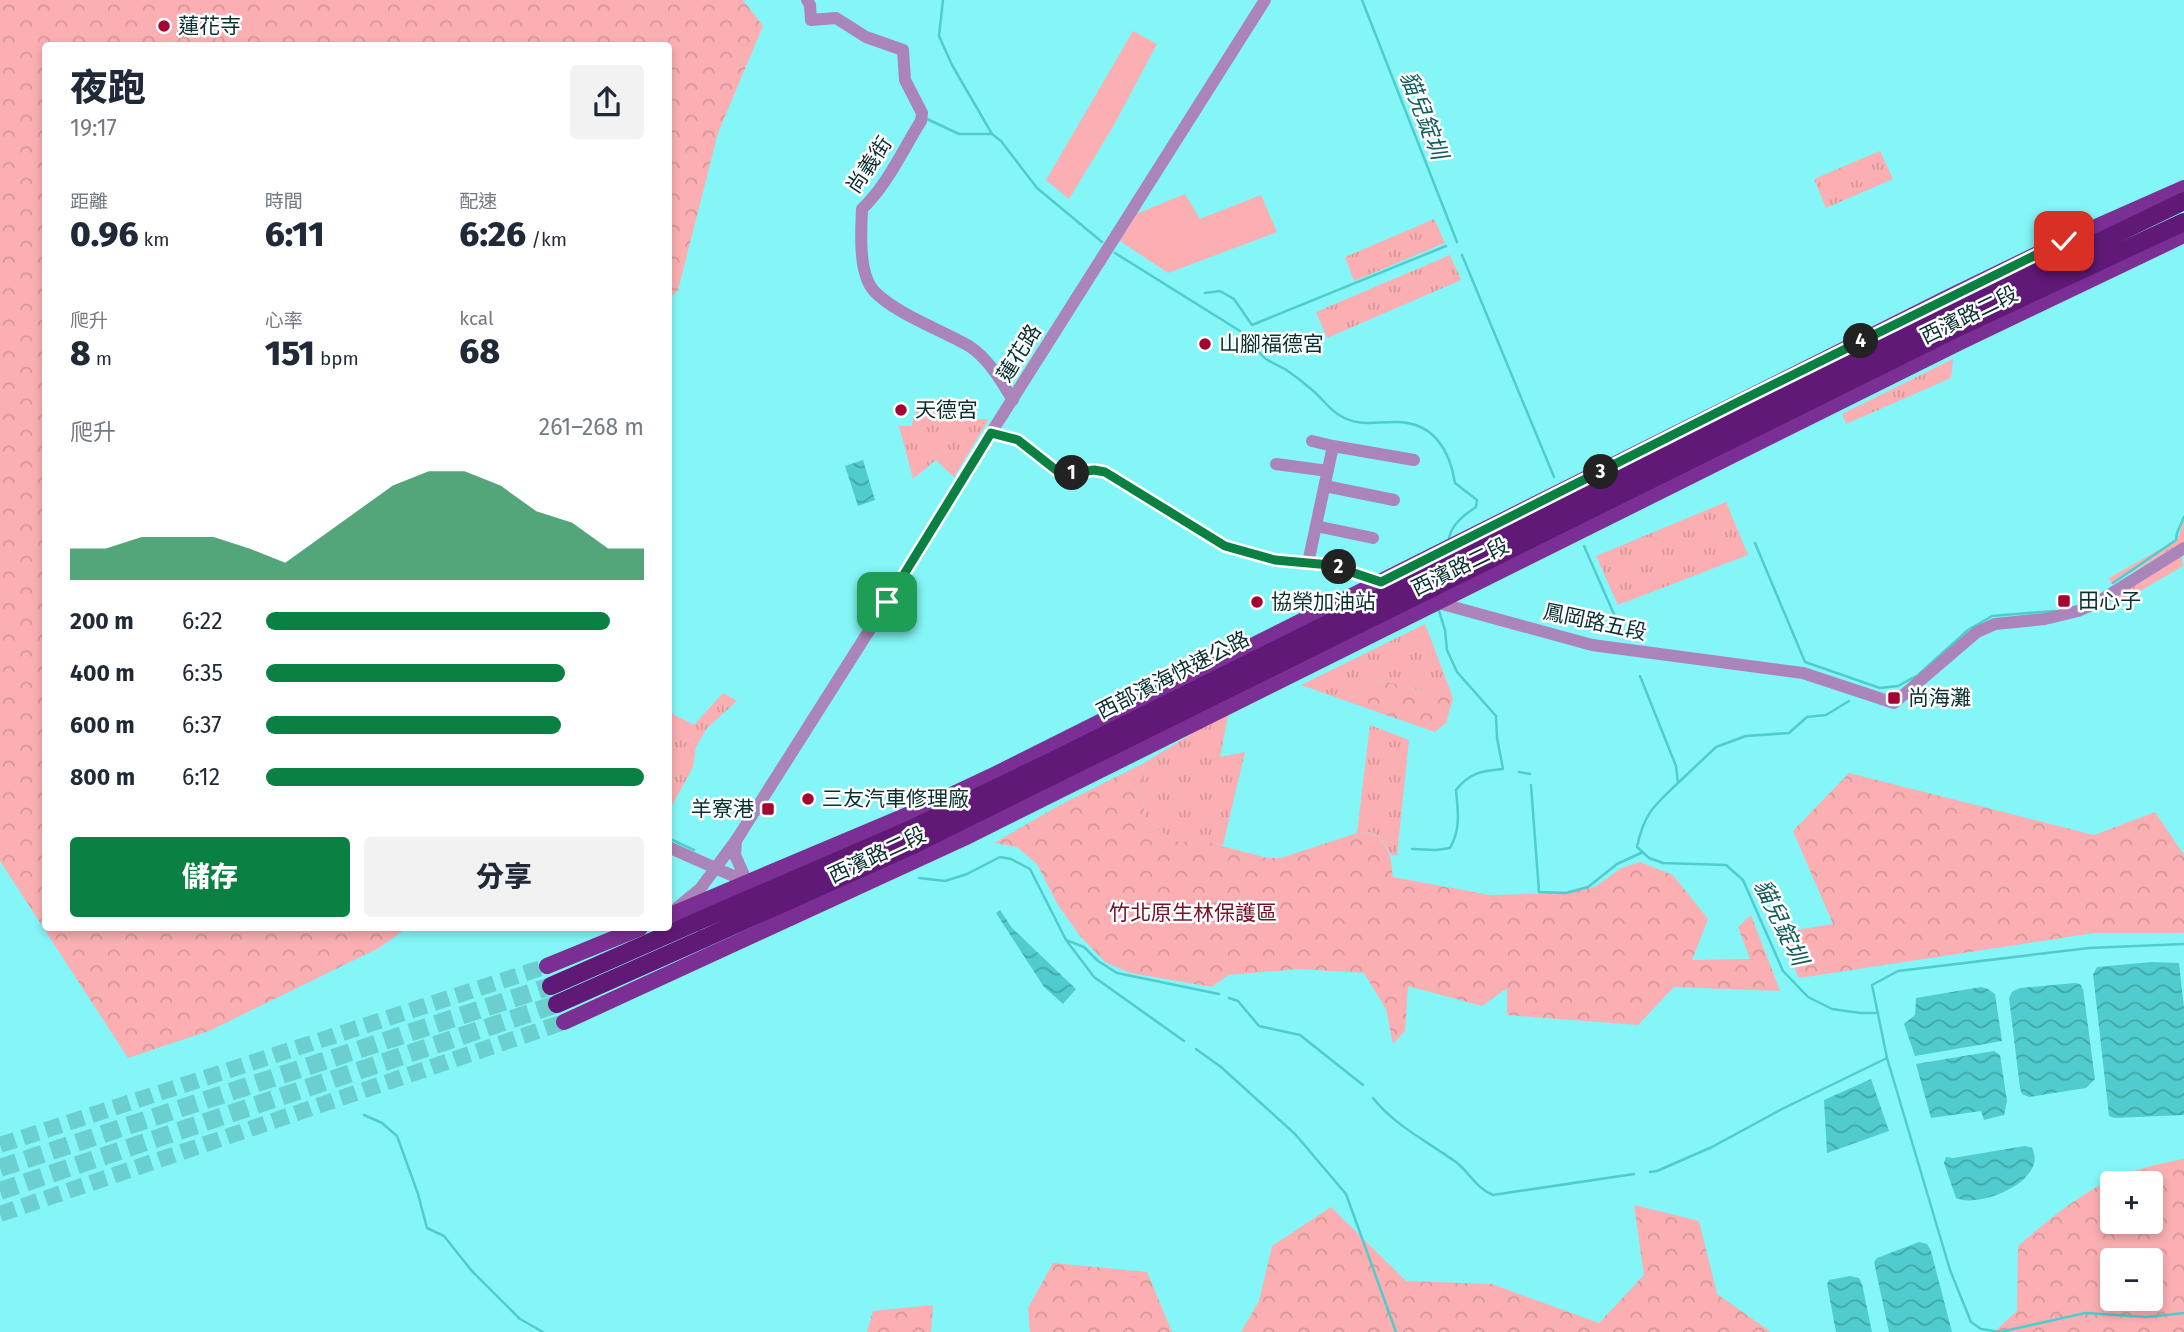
<!DOCTYPE html>
<html lang="zh-TW">
<meta charset="utf-8">
<style>
:root{--surface:#fff;--page:#f2f2f3;--text:#1f2937;--muted:#747a83;--accent:#0b8043}
body{margin:0;font-family:"Fira Sans","Noto Sans TC",sans-serif;background:var(--page);color:var(--text);height:100vh;display:flex;flex-direction:column;font-size:26px;white-space:nowrap}
*{box-sizing:border-box;margin:0}
p{font-size:23px;color:var(--muted)}
.icon{flex:none;width:38px;height:38px;fill:none;stroke:currentColor;stroke-width:2;stroke-linecap:round;stroke-linejoin:round}
.map{position:relative;flex:1;overflow:hidden}
.sheet{position:absolute;left:42px;top:42px;width:630px;height:889px;display:flex;flex-direction:column;background:var(--surface);border-radius:7px;box-shadow:0 4px 10px #0003}
.sheet>*{flex:none}
.buttons{position:absolute;left:2100px;top:1171px;display:grid;gap:14px}
.buttons a{display:grid;place-items:center;width:63px;height:63px;border-radius:7px;background:var(--surface);box-shadow:0 4px 10px #0003;font-size:35px}
.pin{position:absolute;display:grid;place-items:center;width:60px;height:60px;color:#fff;margin:-30px;border-radius:14px;box-shadow:0 4px 10px #0006}
.km{position:absolute;width:35px;height:35px;margin:-18px;border-radius:50%;background:#222;color:#fff;font-size:19px;line-height:35px;text-align:center}
.round{display:grid;place-items:center;flex:none;width:74px;height:74px;border-radius:7px;background:var(--page)}
.overview{display:flex;align-items:center;justify-content:space-between;height:119px;padding:0 28px}
h1{font-size:38px;font-weight:800;line-height:52px}
.stats{display:grid;grid-template-columns:repeat(3,1fr);gap:10px;height:119px;padding:7px 28px}
.stats div{display:grid;align-content:center}
.stats b{font-size:35px;font-weight:800}
.stats small{font-size:19px;font-weight:400}
.stats p{font-size:19px}
.chart{height:196px;padding:14px 28px}
.chart p{display:flex;justify-content:space-between}
.chart svg{width:100%;height:126px;margin-top:7px;fill:var(--accent);opacity:.7}
.action{display:flex;gap:14px;margin-top:auto;padding:14px 28px}
.action a{flex:1;height:80px;border-radius:7px;background:var(--accent);color:#fff;font-size:28px;font-weight:800;line-height:80px;text-align:center}
.action a+a{background:var(--page);color:var(--text)}
ul{padding:0 28px;list-style:none;font-size:23px}
li{display:grid;grid-template-columns:112px 84px 1fr;align-items:center;height:52px}
li i{height:18px;border-radius:9px;background:var(--accent)}
.map>svg:first-child{display:block}
</style>
<div class="map">
<svg width="2184" height="1332" viewBox="0 0 2184 1332">
<defs>
<pattern id="grass-tufts" width="24" height="20" patternUnits="userSpaceOnUse" patternTransform="scale(1.75)"><rect width="24" height="20" fill="#fbafb2"/><path d="M3 7l-1-3M5 7V3M7 7l1-3M15 17l-1-3M17 17v-4M19 17l1-3" fill="none" stroke="#d69799"/></pattern>
<pattern id="forest-crowns" width="20" height="18" patternUnits="userSpaceOnUse" patternTransform="scale(1.75)"><rect width="20" height="18" fill="#fbafb2"/><path d="M2 6a3 3 0 1 1 6 0M12 15a3 3 0 1 1 6 0" fill="none" stroke="#d69799"/></pattern>
<pattern id="water-waves" width="16" height="10" patternUnits="userSpaceOnUse" patternTransform="scale(1.75)"><rect width="16" height="10" fill="#50ccce"/><path d="M0 5q4-4 8 0t8 0" fill="none" stroke="#41a6a8"/></pattern>
</defs>
<rect width="100%" height="100%" fill="#84f6f7"/>
<path fill="url(#grass-tufts)" d="M1880,151L1893,179L1826,208L1814,179Z
M1434,219L1445,243L1354,281L1345,257Z
M1450,255L1461,280L1327,338L1316,312Z
M1953,359L1951,378L1846,424L1842,414Z
M947,397L964,419H989L954,477L936,460L913,479L899,426H912L913,417H916L918,399L929,403Z
M1726,502L1748,555L1618,605L1596,556Z
M2184,519V542L2111,584L2109,578L2178,539Z
M2181,554L2183,566L2118,604L2115,595Z
M1425,624L1453,698L1379,680L1346,701L1301,685Z
M723,693L737,701L707,728L696,747L693,767L669,811V712L694,725Z
M1229,711L1220,757L1245,752L1223,845L1172,841L1146,817L1141,795L1144,763Z
M1370,725L1409,740L1397,855H1391L1385,844L1373,832L1357,833Z"/>
<path fill="url(#forest-crowns)" fill-rule="evenodd" d="M0,0H743L763,26L718,133L678,290L669,299L668,46H46V928H407L379,948L209,1031L128,1058L0,861Z
M1379,680L1453,698L1446,723L1435,732L1346,701Z
M1144,763L1141,795L1146,817L1172,841L1211,843L1267,858H1281L1357,833L1372,832C1391,848 1390,854 1393,877L1490,895L1562,893L1595,887L1621,868L1640,862L1673,875L1708,919L1692,960L1750,959L1738,927L1751,915L1780,991L1674,987L1638,1025L1507,1015V988L1482,1006L1408,986L1405,1031L1393,1044L1386,1009L1364,973L1299,969L1228,975L1212,987L1130,973L1105,962L1080,936L1058,905L1037,864L1017,847L994,843L1060,805Z
M1849,773L2094,835L2155,812L2184,855V933H2094L1799,978L1778,933L1833,924L1793,831Z
M2184,1159V1332H1994L2017,1311L2018,1246C2045,1223 2074,1198 2106,1182C2130,1170 2157,1164 2184,1159ZM2112,1183H2151V1222H2112ZM2112,1260H2151V1298H2112Z
M1634,1205L1699,1221L1717,1294L1771,1332H1241L1259,1301L1272,1246L1331,1207L1406,1281L1492,1284L1599,1323L1644,1275Z
M1053,1263L1147,1272L1172,1332H1030L1028,1308Z
M933,1305L931,1332H867L873,1311Z"/>
<path fill="#fbafb2" d="M1133,31L1157,44L1114,125L1069,199L1046,180Z
M1185,194L1200,219L1261,195L1277,232L1168,273L1120,241L1136,214Z"/>
<path fill="url(#water-waves)" d="M863,460L875,500L858,506L845,466Z
M1000,910L1012,928L1076,989L1063,1004L1044,987L996,913Z
M2152,962L2179,963L2184,1008V1115L2115,1118L2109,1116L2093,974L2097,967Z
M2075,983L2080,984L2083,989L2095,1079L2086,1088L2029,1097L2022,1094L2020,1088L2009,998L2012,992L2020,988Z
M1981,987L1988,989L1995,994L2002,1041L1915,1056L1904,1024L1915,1015L1916,998Z
M1994,1051L2000,1055L2007,1101L2004,1115L1984,1120L1981,1111L1931,1118L1916,1064Z
M1871,1079L1889,1131L1827,1153L1824,1100Z
M2025,1146L2032,1148C2049,1180 1981,1209 1956,1198L1944,1163L1946,1157L1953,1158Z
M1919,1242L1927,1244L1931,1251L1952,1332H1889L1874,1262L1877,1258Z
M1850,1276L1859,1278L1862,1284L1872,1332H1836L1827,1284L1829,1280Z"/>
<g fill="none" stroke-linecap="round" stroke-linejoin="round">
<path stroke="#50ccce" stroke-width="2.5" d="M943,0L939,36L952,65L992,134
M1362,0L1457,242
M927,119L959,134H992L1001,141L1037,188L1102,242
M1115,253L1240,331
M1462,255L1554,477
M1205,293L1220,291L1234,299L1252,325L1446,246
M1251,343C1256,348 1261,355 1266,359C1272,363 1279,366 1285,369C1294,375 1303,382 1311,389C1321,397 1329,409 1339,415C1360,428 1377,421 1398,422C1434,423 1450,451 1455,483L1477,500L1476,507C1464,515 1452,524 1449,538
M1755,543L1805,662L1880,688L1898,686L1918,675L1968,630L1992,616L2054,611
M1584,546L1624,637
M2113,583L2176,540L2177,533L2184,517
M1640,676L1676,766L1678,783C1654,806 1644,813 1637,847L1649,858L1663,863L1726,865L1743,880L1783,971L1808,997L1832,1009L1860,1013H1878
M1519,772L1530,774
M1678,783L1716,747L1746,736L1789,733L1807,717L1826,715L1849,701
M1531,785L1539,892L1566,893L1588,887L1617,864L1641,853
M668,838L694,850
M1412,849L1436,850L1450,848C1461,829 1458,811 1456,790C1470,772 1482,771 1503,769L1497,738L1496,716L1457,672L1447,650L1445,630L1439,611
M919,878L945,881L967,874L1000,857L1011,859L1030,869L1066,940L1094,977L1184,1041
M1066,940L1084,947L1098,961L1117,973L1219,994
M2184,944L2089,948L1898,971L1872,985L1887,1058L1950,1270L1971,1322L1981,1329L2000,1332L2085,1313L2147,1317L2184,1313
M1229,998L1238,1001L1259,1026L1300,1035L1363,1085
M1196,1049L1221,1067L1295,1134L1346,1194L1396,1332
M1373,1098C1394,1125 1428,1142 1456,1162C1469,1172 1477,1189 1493,1195L1634,1174
M364,1115L382,1123L397,1136L418,1194L427,1228L444,1236L471,1270L520,1319L543,1332
M1650,1172L1657,1171L1712,1147L1782,1109L1887,1058"/>
<path stroke="#6bcecf" stroke-width="16" stroke-dasharray="16 8" stroke-linecap="butt" d="M0,1145L547,966
M0,1214L564,1022"/>
<path stroke="#6bcecf" stroke-width="18" stroke-dasharray="18 9" stroke-linecap="butt" d="M0,1168L551,986
M0,1191L557,1004"/>
<path stroke="#ab84b9" stroke-width="12" d="M807,0L810,5L811,20L836,18L866,37L903,50L905,80L922,113L921,121C902,151 888,184 862,209C861,232 858,275 875,292C895,313 943,331 969,346C988,358 1001,381 1013,400
M991,433L1018,440L1056,470L1066,474L1094,470L1105,472L1225,546L1274,560L1330,565L1385,583
M1333,446L1414,460
M1276,464L1328,471
M1325,486L1394,500
M1316,526L1373,538
M1308,563L1333,446L1312,441
M1435,602L1592,645L1803,673L1894,703L1977,632L1995,624L2045,619L2078,611L2096,603L2184,548
M736,840L735,855L747,882
M668,847L747,882L749,887
M677,908L700,889L737,839L917,555L991,433L1265,0"/>
<path stroke="#7b2f94" stroke-width="16" d="M668,916L926,807L996,774L1949,297L2064,241L2184,188
M547,966L640,928
M564,1022L964,838L1960,342L2184,235"/>
<path stroke="#611978" stroke-width="18" d="M909,830L1054,760L1956,311L2184,201
M915,844L1961,326L2184,222
M551,986L696,922
M557,1004L703,939"/>
<path stroke="#611978" stroke-width="18" d="M696,922L909,830
M703,939L915,844"/>
</g>
<g fill="none" stroke-linecap="round" stroke-linejoin="round">
<defs>
<path id="route" d="M887,602L991,433L1018,440L1056,470L1066,474L1094,470L1105,472L1225,546L1275,560L1330,565L1381,582L1742,400L2064,241"/>
</defs>
<use href="#route" stroke="#fff" stroke-width="14"/>
<use href="#route" stroke="#0b8043" stroke-width="9"/>
</g>
<g fill="#a30431" stroke="#fff" stroke-width="2.5">
<circle cx="164" cy="26" r="7"/>
<circle cx="1205" cy="344" r="7"/>
<circle cx="901" cy="410" r="7"/>
<rect x="2057" y="594" width="14" height="14" rx="3.5"/>
<circle cx="1257" cy="602" r="7"/>
<rect x="1887" y="691" width="14" height="14" rx="3.5"/>
<circle cx="808" cy="799" r="7"/>
<rect x="761" y="802" width="14" height="14" rx="3.5"/>
</g>
<g text-anchor="middle" stroke-width="5" stroke-linejoin="round" paint-order="stroke">
<g font-size="21" fill="#092f30" stroke="#fff" text-anchor="start">
<text x="178" y="33">蓮花寺</text>
<text x="1219" y="351">山腳福德宮</text>
<text x="915" y="417">天德宮</text>
<text x="2078" y="608">田心子</text>
<text x="1271" y="609">協榮加油站</text>
<text x="1908" y="705">尚海灘</text>
<text x="822" y="806">三友汽車修理廠</text>
<text x="754" y="816" text-anchor="end">羊寮港</text>
</g>
<g font-size="21" fill="#092f30" stroke="#fff">
<text transform="translate(869 165) rotate(-56)" y="7">尚義街</text>
<text transform="translate(1969 315) rotate(-26)" y="7">西濱路二段</text>
<text transform="translate(1019 353) rotate(-58)" y="7">蓮花路</text>
<text transform="translate(1460 567) rotate(-26)" y="7">西濱路二段</text>
<text transform="translate(1595 622) rotate(12)" y="7">鳳岡路五段</text>
<text transform="translate(1173 675) rotate(-27)" y="7">西部濱海快速公路</text>
<text transform="translate(877 855) rotate(-25)" y="7">西濱路二段</text>
</g>
<g font-size="21" fill="#751125" stroke="#fff">
<text x="1193" y="920">竹北原生林保護區</text>
</g>
<g font-size="23" font-style="italic" fill="#135b5c" stroke="#fff">
<text transform="translate(1424 115) rotate(69)" y="8">貓兒錠圳</text>
<text transform="translate(1781 922) rotate(64)" y="8">貓兒錠圳</text>
</g>
</g>
</svg>
<div class="buttons">
<a>+</a>
<a>−</a>
</div>
<div class="pin" style="left:887px;top:602px;background:#1e9e55"><svg class="icon" aria-label="arrive" viewBox="0 0 24 24"><path d="M6 21V4h12l-3 4 3 4H6"/></svg></div>
<div class="pin" style="left:2064px;top:241px;background:#d93025"><svg class="icon" aria-label="check" viewBox="0 0 24 24"><path d="M5 12l5 5 9-10"/></svg></div>
<b class="km" style="left:1072px;top:473px">1</b>
<b class="km" style="left:1339px;top:567px">2</b>
<b class="km" style="left:1601px;top:472px">3</b>
<b class="km" style="left:1861px;top:341px">4</b>
<section class="sheet">
<div class="overview"><div><h1>夜跑</h1><p>19:17</p></div><a class="round"><svg class="icon" aria-label="share" viewBox="0 0 24 24"><path d="M12 15V3M7 8l5-5 5 5M5 13v7h14v-7"/></svg></a></div>
<div class="stats">
<div><p>距離</p><b>0.96<small> km</small></b></div>
<div><p>時間</p><b>6:11</b></div>
<div><p>配速</p><b>6:26<small> /km</small></b></div>
</div>
<div class="stats">
<div><p>爬升</p><b>8<small> m</small></b></div>
<div><p>心率</p><b>151<small> bpm</small></b></div>
<div><p>kcal</p><b>68</b></div>
</div>
<div class="chart"><p><span>爬升</span>261–268 m</p>
<svg viewBox="0 0 160 44" preserveAspectRatio="none"><path d="M0 44V33L10 33L20 29L30 29L40 29L50 33L60 38L70 29L80 20L90 11L100 6L110 6L120 11L130 20L140 24L150 33L160 33V44z"/></svg>
</div>
<ul>
<li><b>200 m</b>6:22<i style="width:91%"></i></li>
<li><b>400 m</b>6:35<i style="width:79%"></i></li>
<li><b>600 m</b>6:37<i style="width:78%"></i></li>
<li><b>800 m</b>6:12<i style="width:100%"></i></li>
</ul>
<div class="action"><a>儲存</a><a>分享</a></div>
</section>
</div>
